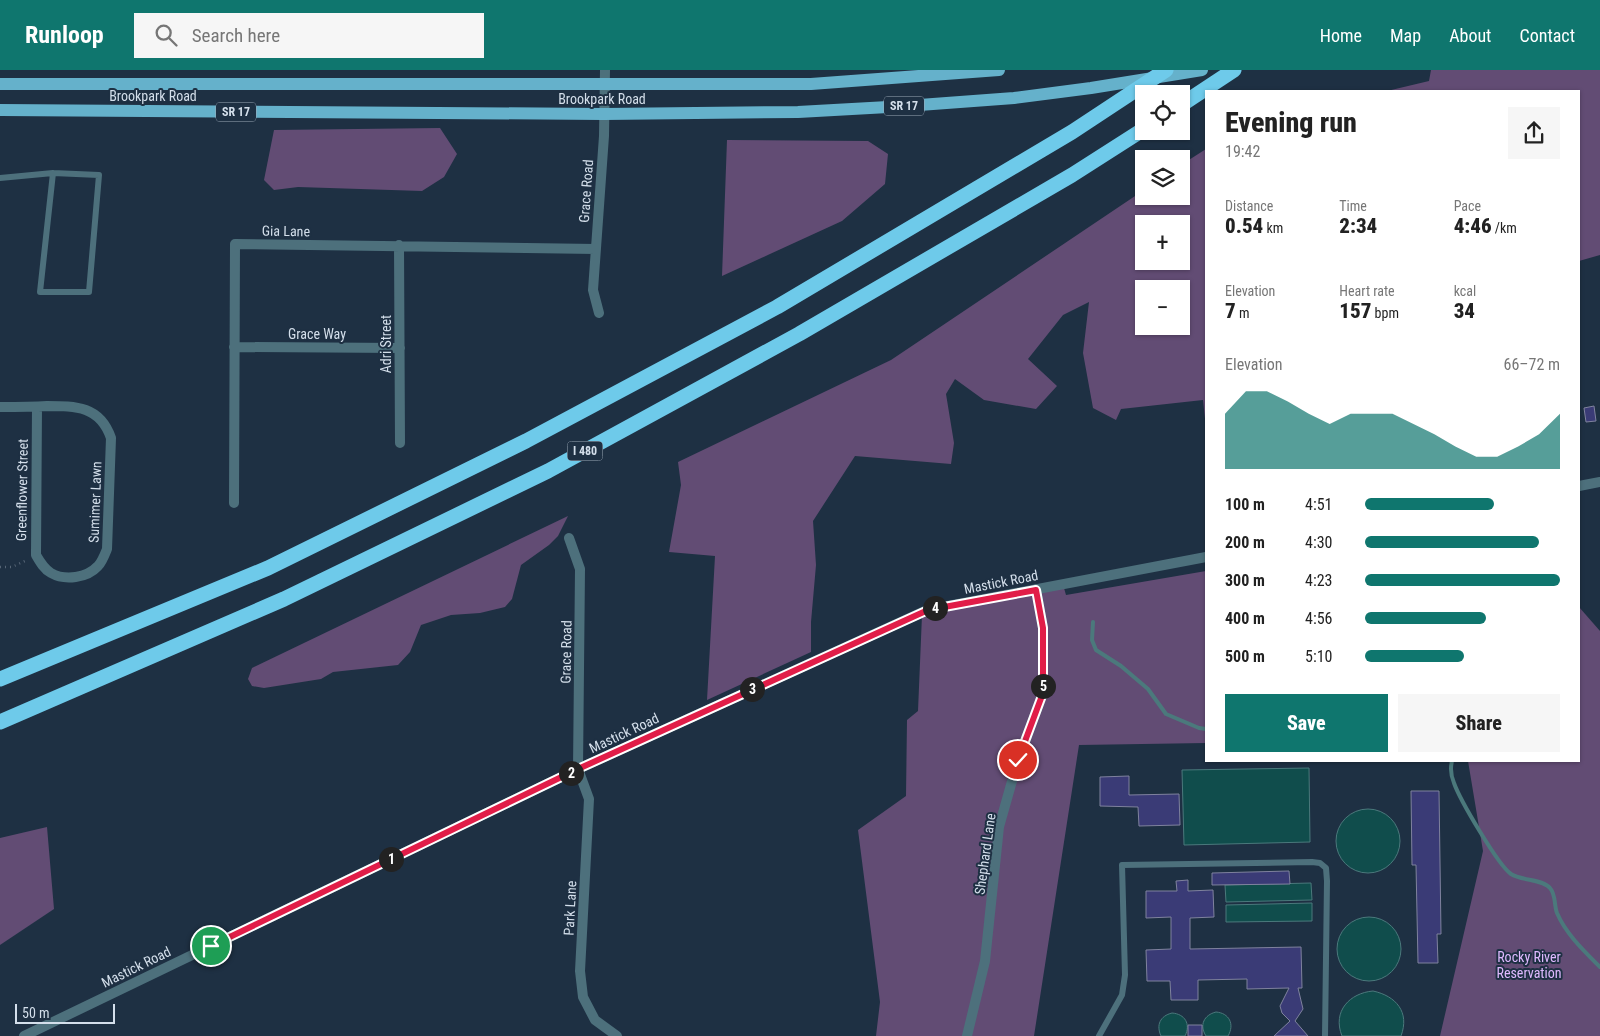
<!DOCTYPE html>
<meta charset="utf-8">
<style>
:root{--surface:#fff;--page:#f6f6f6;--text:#222;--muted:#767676;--accent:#0f766e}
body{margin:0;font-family:"Roboto Condensed",sans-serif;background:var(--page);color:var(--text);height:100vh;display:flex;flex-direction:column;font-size:19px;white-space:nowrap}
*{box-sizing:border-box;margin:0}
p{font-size:16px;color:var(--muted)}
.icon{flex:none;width:28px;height:28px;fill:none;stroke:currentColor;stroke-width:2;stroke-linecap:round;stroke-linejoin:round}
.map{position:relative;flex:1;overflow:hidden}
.panel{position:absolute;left:1205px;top:20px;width:375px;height:672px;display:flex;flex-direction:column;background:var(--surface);border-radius:0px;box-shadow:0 1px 4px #0004}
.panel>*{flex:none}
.tools{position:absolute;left:1135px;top:15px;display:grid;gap:10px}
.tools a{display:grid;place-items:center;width:55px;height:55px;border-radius:0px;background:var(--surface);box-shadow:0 1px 4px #0004;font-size:25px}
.scale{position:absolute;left:15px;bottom:12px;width:100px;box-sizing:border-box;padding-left:5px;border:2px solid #d4dfeb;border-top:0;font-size:14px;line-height:18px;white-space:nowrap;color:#d4dfeb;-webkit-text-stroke:4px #1e3043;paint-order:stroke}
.pin{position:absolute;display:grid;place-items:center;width:42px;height:42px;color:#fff;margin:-21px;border:2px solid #fff;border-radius:50%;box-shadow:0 1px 5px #0007}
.km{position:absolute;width:25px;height:25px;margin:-12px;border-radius:50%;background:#222;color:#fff;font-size:14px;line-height:25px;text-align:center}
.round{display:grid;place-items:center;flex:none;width:52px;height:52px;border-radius:0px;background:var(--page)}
.overview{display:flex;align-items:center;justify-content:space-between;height:85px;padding:0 20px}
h1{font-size:28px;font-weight:800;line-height:38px}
.metrics{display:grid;grid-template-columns:repeat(3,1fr);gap:8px;height:85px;padding:5px 20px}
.metrics div{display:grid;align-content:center}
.metrics b{font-size:21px;font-weight:800}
.metrics small{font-size:14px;font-weight:400}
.metrics p{font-size:14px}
.chart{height:140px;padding:10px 20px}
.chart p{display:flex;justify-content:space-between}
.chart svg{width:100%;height:90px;margin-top:5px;fill:var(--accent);opacity:.7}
.button{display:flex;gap:10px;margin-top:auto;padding:10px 20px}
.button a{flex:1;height:58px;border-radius:0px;background:var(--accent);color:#fff;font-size:20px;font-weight:800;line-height:58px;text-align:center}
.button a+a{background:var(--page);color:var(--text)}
ul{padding:0 20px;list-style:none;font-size:16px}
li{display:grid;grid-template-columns:80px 60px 1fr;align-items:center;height:38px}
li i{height:12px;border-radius:6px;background:var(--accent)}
header{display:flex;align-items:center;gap:30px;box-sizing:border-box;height:70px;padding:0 25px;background:var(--accent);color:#fff}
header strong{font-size:24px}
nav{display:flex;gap:28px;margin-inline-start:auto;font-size:18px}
.search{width:350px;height:45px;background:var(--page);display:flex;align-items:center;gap:12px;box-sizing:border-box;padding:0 18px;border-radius:0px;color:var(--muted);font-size:19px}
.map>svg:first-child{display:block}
</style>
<header>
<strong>Runloop</strong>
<div class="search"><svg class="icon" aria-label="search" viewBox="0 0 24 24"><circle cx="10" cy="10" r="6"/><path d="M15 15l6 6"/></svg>Search here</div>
<nav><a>Home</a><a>Map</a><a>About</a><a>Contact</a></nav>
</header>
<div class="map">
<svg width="1600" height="966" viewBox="0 0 1600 966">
<rect width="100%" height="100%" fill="#1e3043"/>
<path fill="#624c74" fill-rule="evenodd" d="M1431,0H1600V185L1579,191V21H1387L1429,11Z
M440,58L457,84L444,107L422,121L298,117L274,120L264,110L274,60Z
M727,70L868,71L888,84L885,114L842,151L722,206Z
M1206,79V358L1203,330L1121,339L1116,350L1093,338L1083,283L1089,232L1063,245L1028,289L1057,316L1036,339L984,330L955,309L946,324L954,373L951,394L855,386L813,451L816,495L811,552V582L707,630L715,486L669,482L681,415L678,392L891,290L1144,120V126H1181V95ZM1144,154H1181V191H1144ZM1144,219H1181V256H1144Z
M568,446L558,466L549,475L521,495L512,529L505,537L480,543L451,545L421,555L410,582L398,595L333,602L321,609L264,618L252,616L248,609L252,598Z
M1206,501V673L1079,675L1034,966H876L880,932L858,760L906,726L907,650L918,641L922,545L1064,518L1066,525Z
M1579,537L1600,561V966H1440L1483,781L1468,691H1579Z
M47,757L54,839L0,875V768Z"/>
<path fill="#104d4c" stroke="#4b797c" d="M1309,698L1310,772L1184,775L1182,700Z
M1336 771a32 32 0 1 1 64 0a32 32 0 1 1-64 0Z
M1311,813L1312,830L1226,832L1225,815Z
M1312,833V851L1226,852V835Z
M1337 879a32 32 0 1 1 64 0a32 32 0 1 1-64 0Z
M1373,921C1396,926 1410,942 1401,966H1342C1332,941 1350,923 1373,921Z
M1216,942C1229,943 1235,954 1228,966H1206C1199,955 1204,945 1216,942Z
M1172,943C1185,944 1191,954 1185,966H1161C1156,955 1160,946 1172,943Z"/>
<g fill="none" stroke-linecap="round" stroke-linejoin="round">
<path stroke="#4b797c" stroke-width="4" d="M1093,552L1092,570L1096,580L1121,596L1148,619L1166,644L1199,658L1206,659
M1452,691C1450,699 1451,706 1454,713C1460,730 1498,795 1511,804C1522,811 1543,809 1550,818C1556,825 1554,835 1557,843C1566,864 1584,881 1600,897"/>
</g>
<path fill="#3a3b76" stroke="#7f829e" d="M1594,336L1596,351L1586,352L1584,338Z
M1129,706V725L1179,724L1180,755L1139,756L1138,737L1100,736V707Z
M1411,721H1439L1441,864H1437L1438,893H1418L1416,795H1412Z
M1289,801L1290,814L1212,815V803Z
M1188,810V821L1213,820L1214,847L1190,848V879L1301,877L1302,918H1298L1303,939L1295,951L1308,966H1274L1290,951L1282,943L1280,936L1289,918L1247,919V909L1198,910V930H1171L1170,911H1147L1146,880L1171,879V847L1146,848V821H1177L1176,811Z
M1188,955H1202V966H1188Z"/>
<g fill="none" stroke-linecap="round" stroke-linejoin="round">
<path stroke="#566576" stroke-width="2.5" stroke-dasharray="1 4" stroke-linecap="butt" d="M0,497H12L27,490"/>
<path stroke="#4d707c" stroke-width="6" d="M0,108L53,103L99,105L89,222H40L53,103
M1099,966L1122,925L1125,905L1122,795L1312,792L1320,793L1326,798L1327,811L1325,966"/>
<path stroke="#4d707c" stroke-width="10" d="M399,175L400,373
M599,243L593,220L604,66L605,0
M234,277L400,278
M0,337C16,337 31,337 47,336C76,336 100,336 111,368L107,479C105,484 102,492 98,496C87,508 65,511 51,503C44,499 40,492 36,485L37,337
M234,433L235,174L596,179
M569,468L580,499L578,699L589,729L580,901L583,927L595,950L617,966"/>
<path stroke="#4d707c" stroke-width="10" d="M1579,416L1600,412
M24,966L578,699L927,540L1206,487
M967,966L985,891L999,757L1018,690L1043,623V558L1036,519"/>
<path stroke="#65b1cb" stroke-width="12" d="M0,14H811L999,0
M0,40L604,44L798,42L906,36L1014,28L1091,18L1202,0"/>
<path stroke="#6ecaea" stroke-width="15" d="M1181,35L1234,0
M0,609L268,498L526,371L777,237L1072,62L1166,0
M0,652L284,529L548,401L799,264L1072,105L1144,59"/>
</g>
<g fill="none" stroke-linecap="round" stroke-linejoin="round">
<defs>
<path id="route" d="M211,876L578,699L928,540L1036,520L1043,558V623L1018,690"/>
</defs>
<use href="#route" stroke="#fff" stroke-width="10"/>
<use href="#route" stroke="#e11d48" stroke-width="6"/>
</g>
<g text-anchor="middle" stroke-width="4" stroke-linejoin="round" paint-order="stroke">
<g fill="#1e3043" stroke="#9daab9" stroke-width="1">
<rect x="884" y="26.5" width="40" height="19" rx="4"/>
<rect x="216" y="32.5" width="40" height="19" rx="4"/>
<rect x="567.5" y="371.5" width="35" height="19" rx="4"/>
</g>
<g font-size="12" font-weight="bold" fill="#d4dfeb">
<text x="904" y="40">SR 17</text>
<text x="236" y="46">SR 17</text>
<text x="585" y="385">I 480</text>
</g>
<g font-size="14" fill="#d4dfeb" stroke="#1e3043">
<text x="153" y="31">Brookpark Road</text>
<text x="602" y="34">Brookpark Road</text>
<text transform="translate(586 121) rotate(-86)" y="5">Grace Road</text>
<text transform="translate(286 161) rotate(1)" y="5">Gia Lane</text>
<text x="317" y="269">Grace Way</text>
<text transform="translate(386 274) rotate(-90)" y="5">Adri Street</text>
<text transform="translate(22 420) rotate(-89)" y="5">Greenflower Street</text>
<text transform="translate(95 432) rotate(-88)" y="5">Sumimer Lawn</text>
<text transform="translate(1001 512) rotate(-11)" y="5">Mastick Road</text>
<text transform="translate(566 582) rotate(-89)" y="5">Grace Road</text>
<text transform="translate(624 663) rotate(-25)" y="5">Mastick Road</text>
<text transform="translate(985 784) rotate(-82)" y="5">Shephard Lane</text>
<text transform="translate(570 838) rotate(-87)" y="5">Park Lane</text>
<text transform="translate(136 897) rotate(-26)" y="5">Mastick Road</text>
</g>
<g font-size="14" fill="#dfb9ff" stroke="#1e3043">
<text x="1529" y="892">Rocky River<tspan x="1529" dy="16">Reservation</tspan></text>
</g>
</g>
</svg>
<div class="tools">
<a><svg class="icon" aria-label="locate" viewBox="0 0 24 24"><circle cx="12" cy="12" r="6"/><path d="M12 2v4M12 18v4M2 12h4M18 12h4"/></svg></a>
<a><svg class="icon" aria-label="layers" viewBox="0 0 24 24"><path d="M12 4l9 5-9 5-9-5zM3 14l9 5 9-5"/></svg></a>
<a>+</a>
<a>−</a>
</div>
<div class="scale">50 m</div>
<div class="pin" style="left:211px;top:876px;background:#1e9e55"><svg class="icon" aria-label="arrive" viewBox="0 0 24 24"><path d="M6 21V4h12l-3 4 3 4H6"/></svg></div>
<div class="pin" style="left:1018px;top:690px;background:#d93025"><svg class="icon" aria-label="check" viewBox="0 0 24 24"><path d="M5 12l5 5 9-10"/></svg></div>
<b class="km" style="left:391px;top:789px">1</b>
<b class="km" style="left:571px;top:703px">2</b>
<b class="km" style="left:752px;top:619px">3</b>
<b class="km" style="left:935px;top:538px">4</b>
<b class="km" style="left:1043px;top:616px">5</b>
<section class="panel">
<div class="overview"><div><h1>Evening run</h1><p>19:42</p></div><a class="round"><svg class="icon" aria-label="share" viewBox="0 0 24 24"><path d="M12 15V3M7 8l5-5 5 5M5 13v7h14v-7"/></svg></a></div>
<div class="metrics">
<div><p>Distance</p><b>0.54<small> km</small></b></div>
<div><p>Time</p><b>2:34</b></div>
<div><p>Pace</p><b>4:46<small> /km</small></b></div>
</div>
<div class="metrics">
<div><p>Elevation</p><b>7<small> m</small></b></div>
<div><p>Heart rate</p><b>157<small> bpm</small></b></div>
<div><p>kcal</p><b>34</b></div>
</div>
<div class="chart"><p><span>Elevation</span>66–72 m</p>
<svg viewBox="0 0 160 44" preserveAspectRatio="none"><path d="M0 44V17L10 6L20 6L30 11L40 17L50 22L60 17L70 17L80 17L90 22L100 27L110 33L120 38L130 38L140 33L150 27L160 17V44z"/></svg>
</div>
<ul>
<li><b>100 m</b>4:51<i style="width:66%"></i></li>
<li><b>200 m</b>4:30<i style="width:89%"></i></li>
<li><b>300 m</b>4:23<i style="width:100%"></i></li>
<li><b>400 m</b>4:56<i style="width:62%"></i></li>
<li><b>500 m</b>5:10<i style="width:51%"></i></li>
</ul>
<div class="button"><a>Save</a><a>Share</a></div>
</section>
</div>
